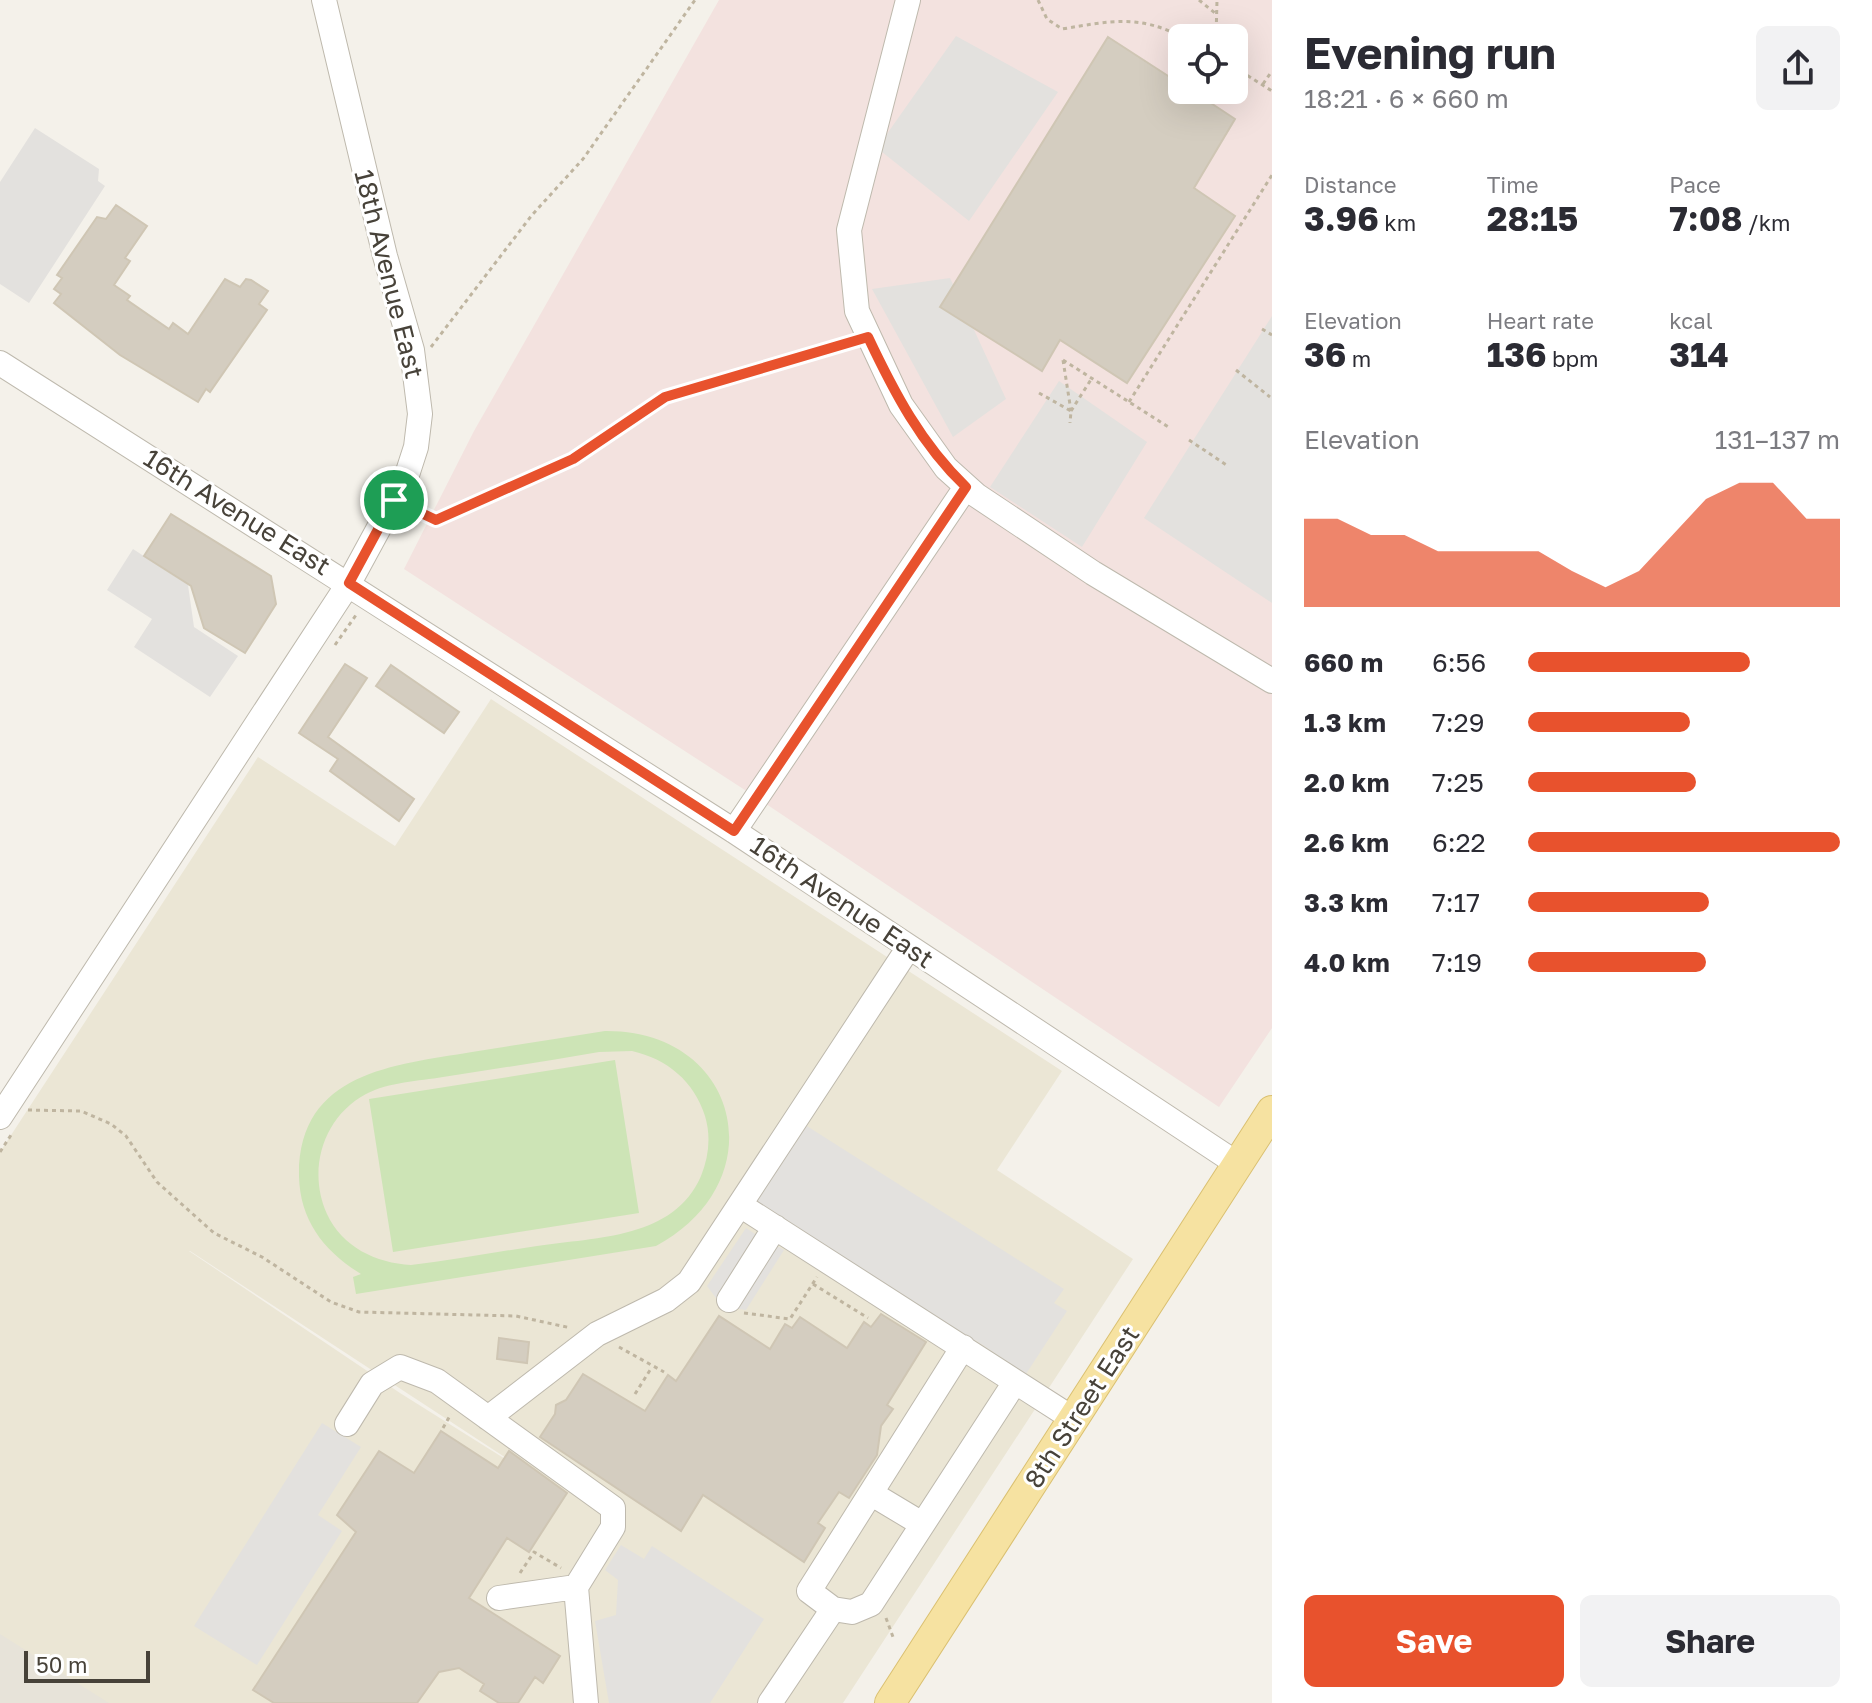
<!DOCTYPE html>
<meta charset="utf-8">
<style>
:root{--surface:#fff;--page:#f2f2f3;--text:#2b2b33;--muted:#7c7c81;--accent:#e8522d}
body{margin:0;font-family:"Golos Text",sans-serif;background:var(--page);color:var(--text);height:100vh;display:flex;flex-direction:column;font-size:30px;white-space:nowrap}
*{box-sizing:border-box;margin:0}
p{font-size:26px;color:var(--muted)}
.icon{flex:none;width:44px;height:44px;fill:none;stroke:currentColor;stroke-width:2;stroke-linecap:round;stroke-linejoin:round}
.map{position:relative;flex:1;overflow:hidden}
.sheet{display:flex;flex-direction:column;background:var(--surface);width:600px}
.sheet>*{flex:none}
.buttons{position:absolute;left:1168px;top:24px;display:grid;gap:16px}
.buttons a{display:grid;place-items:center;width:80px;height:80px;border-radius:12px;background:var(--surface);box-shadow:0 8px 32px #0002;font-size:40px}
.scale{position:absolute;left:24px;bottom:20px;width:126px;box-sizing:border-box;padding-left:8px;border:4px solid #474239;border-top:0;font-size:22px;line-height:28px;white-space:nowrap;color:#474239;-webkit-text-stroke:6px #fff;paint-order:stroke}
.pin{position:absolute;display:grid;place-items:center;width:68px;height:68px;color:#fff;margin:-34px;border:4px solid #fff;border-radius:50%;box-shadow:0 2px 8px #0007}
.round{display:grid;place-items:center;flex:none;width:84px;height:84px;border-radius:12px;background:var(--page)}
.headline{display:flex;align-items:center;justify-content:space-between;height:136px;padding:0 32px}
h1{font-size:44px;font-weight:700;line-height:60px}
.metrics{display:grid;grid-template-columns:repeat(3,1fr);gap:12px;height:136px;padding:8px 32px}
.metrics div{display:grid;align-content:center}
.metrics b{font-size:34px;font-weight:700}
.metrics small{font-size:22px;font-weight:400}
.metrics p{font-size:22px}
.chart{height:224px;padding:16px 32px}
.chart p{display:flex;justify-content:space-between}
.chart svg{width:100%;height:144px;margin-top:8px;fill:var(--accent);opacity:.7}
.button{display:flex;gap:16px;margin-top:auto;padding:16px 32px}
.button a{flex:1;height:92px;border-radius:12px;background:var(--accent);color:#fff;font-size:32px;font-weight:700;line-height:92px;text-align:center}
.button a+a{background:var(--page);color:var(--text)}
ul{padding:0 32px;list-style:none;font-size:26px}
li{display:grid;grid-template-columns:128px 96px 1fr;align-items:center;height:60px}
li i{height:20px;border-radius:10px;background:var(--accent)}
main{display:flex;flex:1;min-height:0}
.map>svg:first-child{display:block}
</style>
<main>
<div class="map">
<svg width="1272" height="1703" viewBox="0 0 1272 1703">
<rect width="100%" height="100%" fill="#f4f1ea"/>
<path fill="#e7e3d9" d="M0,1625L117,1703H0Z"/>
<path fill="#ebe6d5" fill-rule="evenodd" d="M491,699L1062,1071L997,1170L1133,1259L843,1703H109L0,1634V1152L258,757L395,846ZM189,1251H190L572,1501L400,1393Z"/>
<path fill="#f3e2df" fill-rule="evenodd" d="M719,0H1272V1028L1219,1107L748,792L404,569L474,431ZM1182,38H1234V90H1182Z"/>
<path fill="#cde4b6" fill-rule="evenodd" d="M605,1031C741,1030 776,1182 656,1246L356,1294L353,1277L361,1274C324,1251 300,1221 299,1176C298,1072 394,1065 472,1052C516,1045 560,1038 605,1031ZM632,1051C667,1059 694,1081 705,1116C711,1136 709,1156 701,1176C674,1239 596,1237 537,1246C495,1252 453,1260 411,1265C376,1263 342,1247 327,1214C307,1170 323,1117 366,1094C389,1082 419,1081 443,1077C495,1069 547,1061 599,1052Z
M615,1060L639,1213L393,1252L369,1099Z"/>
<path fill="#e3e1de" d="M956,36L1058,92L969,221L877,148Z
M35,128L99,169L98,181L105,186L29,303L0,284V182Z
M950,278L1006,399L953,437L872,289Z
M1272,316V603L1144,518Z
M1059,381L1147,442L1082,547L990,487Z
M133,549L188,585L194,627L238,656L210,697L134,647L152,619L107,590Z
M802,1123L1064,1289L1054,1303L1067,1311L1026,1374L975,1340L963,1360L776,1239L774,1244L784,1250L746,1310L731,1308L716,1298L707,1286L746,1228L755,1234L759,1232L740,1219Z
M322,1423L361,1447L318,1515L342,1531L257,1665L194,1626Z
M621,1545L644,1559L652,1546L764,1619L710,1703H609L595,1621L616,1615L618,1580L605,1570Z"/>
<path fill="#d4cdc0" stroke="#cfc6b4" stroke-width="2" d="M1108,37L1182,85V90H1191L1235,119L1194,188L1235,216L1127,383L1060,340L1042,371L940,307Z
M116,205L147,226L125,258L130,261L114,285L130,296L127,300L169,329L173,323L188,334L225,279L240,287L246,279L251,280L268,291L259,304L267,310L210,392L206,389L198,402L120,355L54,303L61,294L54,289L62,278L57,275L97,217L106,219Z
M171,514L271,576L276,604L245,653L204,628L191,586L144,556Z
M345,664L367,678L328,737L414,799L399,821L330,771L338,759L299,733Z
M391,665L459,712L444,733L376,686Z
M881,1314L926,1342L887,1405L893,1409L881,1426L877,1455L849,1498L839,1492L818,1523L825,1528L804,1562L703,1495L681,1531L540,1437L555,1414L556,1405L566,1400L583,1374L645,1411L668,1375L676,1381L719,1316L770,1349L785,1324L792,1328L800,1317L847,1348L864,1322L871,1327Z
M499,1338L529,1342L527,1363L497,1359Z
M441,1431L498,1468L509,1451L567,1493L529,1552L507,1538L469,1598L560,1656L543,1683L535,1677L518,1703H499L480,1691L484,1684L459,1668L439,1672L417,1703H274L253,1690L356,1532L337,1515L379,1451L414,1473Z"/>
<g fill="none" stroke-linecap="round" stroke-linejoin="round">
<defs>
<path id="minor" d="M908,0L849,230L857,311L901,405L946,468L976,495L1093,573L1272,681
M0,363L734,831L1236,1163
M734,831L966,487
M0,1117L349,583L406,478L416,447L420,414L412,350L385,256L324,0
M740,1205L1075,1420
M729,1300L775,1227
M488,1418L597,1334L666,1300L689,1282L909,947
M347,1424L372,1384L400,1367L437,1381L613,1508V1527L576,1587L586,1703
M872,1494L922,1524
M499,1598L576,1587
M833,1609L852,1612L871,1604L1015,1382
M770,1703L833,1609L809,1591L963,1347"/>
<path id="major" d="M890,1703L1272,1111"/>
</defs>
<use href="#minor" stroke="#beb9ad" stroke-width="26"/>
<use href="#major" stroke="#dac071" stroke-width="32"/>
<path stroke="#bfb5a0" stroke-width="3" stroke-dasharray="4 4" stroke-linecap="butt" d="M1038,0L1047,19L1062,29C1111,21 1139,14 1184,38
M1199,0L1215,13
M1216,38L1217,0
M1234,67L1272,91
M1263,84L1272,71
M1262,329L1272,335
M431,347L532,215L583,159L695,0
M1063,360L1170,428
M1063,360L1071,411
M1236,370L1270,397
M1039,393L1071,411L1070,423
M1129,402L1272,175
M1071,411L1092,378
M1189,440L1228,466
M411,509L436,520L573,459L665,397L850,342
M335,645L356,615
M28,1110L81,1111L111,1124L126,1136L157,1182L214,1233L262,1257L331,1302L359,1312L516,1316L571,1328
M0,1152L11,1135
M813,1284L868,1318
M744,1313L790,1319L817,1277
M619,1347L664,1372
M635,1394L652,1367
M443,1428L451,1414
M520,1573L534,1552L561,1568
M886,1618L893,1637"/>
<use href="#minor" stroke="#fff" stroke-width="24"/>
<use href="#major" stroke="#f6e2a1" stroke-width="30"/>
</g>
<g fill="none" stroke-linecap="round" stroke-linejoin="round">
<defs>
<path id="route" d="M868,337C894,392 921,444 966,487L734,831L349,583L394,500L436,520L573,459L665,397Z"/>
</defs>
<use href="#route" stroke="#fff" stroke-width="16"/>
<use href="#route" stroke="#e8522d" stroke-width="10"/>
</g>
<g text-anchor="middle" stroke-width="6" stroke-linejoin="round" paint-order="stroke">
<g font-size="26" fill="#474239" stroke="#fff">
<text transform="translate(389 274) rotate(76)" y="9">18th Avenue East</text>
<text transform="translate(237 512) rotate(32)" y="9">16th Avenue East</text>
<text transform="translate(842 902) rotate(34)" y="9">16th Avenue East</text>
<text transform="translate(1082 1407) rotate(-57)" y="9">8th Street East</text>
</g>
</g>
</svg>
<div class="buttons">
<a><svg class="icon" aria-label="locate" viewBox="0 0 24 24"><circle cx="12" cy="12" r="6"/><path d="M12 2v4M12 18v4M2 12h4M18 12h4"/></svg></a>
</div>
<div class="scale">50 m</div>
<div class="pin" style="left:394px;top:500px;background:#1e9e55"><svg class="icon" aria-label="arrive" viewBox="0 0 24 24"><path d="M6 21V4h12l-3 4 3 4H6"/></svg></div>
</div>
<section class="sheet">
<div class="headline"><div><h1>Evening run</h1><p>18:21 · 6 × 660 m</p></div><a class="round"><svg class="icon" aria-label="share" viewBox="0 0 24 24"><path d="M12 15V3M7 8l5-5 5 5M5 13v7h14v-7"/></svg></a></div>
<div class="metrics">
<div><p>Distance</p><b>3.96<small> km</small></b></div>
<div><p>Time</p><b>28:15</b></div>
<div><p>Pace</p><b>7:08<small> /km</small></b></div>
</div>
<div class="metrics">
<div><p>Elevation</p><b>36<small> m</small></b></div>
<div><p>Heart rate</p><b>136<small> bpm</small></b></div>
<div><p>kcal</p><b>314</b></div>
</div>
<div class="chart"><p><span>Elevation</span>131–137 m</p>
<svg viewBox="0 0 160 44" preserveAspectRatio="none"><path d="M0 44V17L10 17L20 22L30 22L40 27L50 27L60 27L70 27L80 33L90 38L100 33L110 22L120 11L130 6L140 6L150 17L160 17V44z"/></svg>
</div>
<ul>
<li><b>660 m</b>6:56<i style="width:71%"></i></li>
<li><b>1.3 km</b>7:29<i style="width:52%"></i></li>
<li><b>2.0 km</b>7:25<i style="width:54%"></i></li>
<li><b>2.6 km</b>6:22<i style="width:100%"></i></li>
<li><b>3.3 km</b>7:17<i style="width:58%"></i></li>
<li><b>4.0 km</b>7:19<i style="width:57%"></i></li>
</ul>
<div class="button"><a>Save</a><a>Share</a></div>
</section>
</main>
